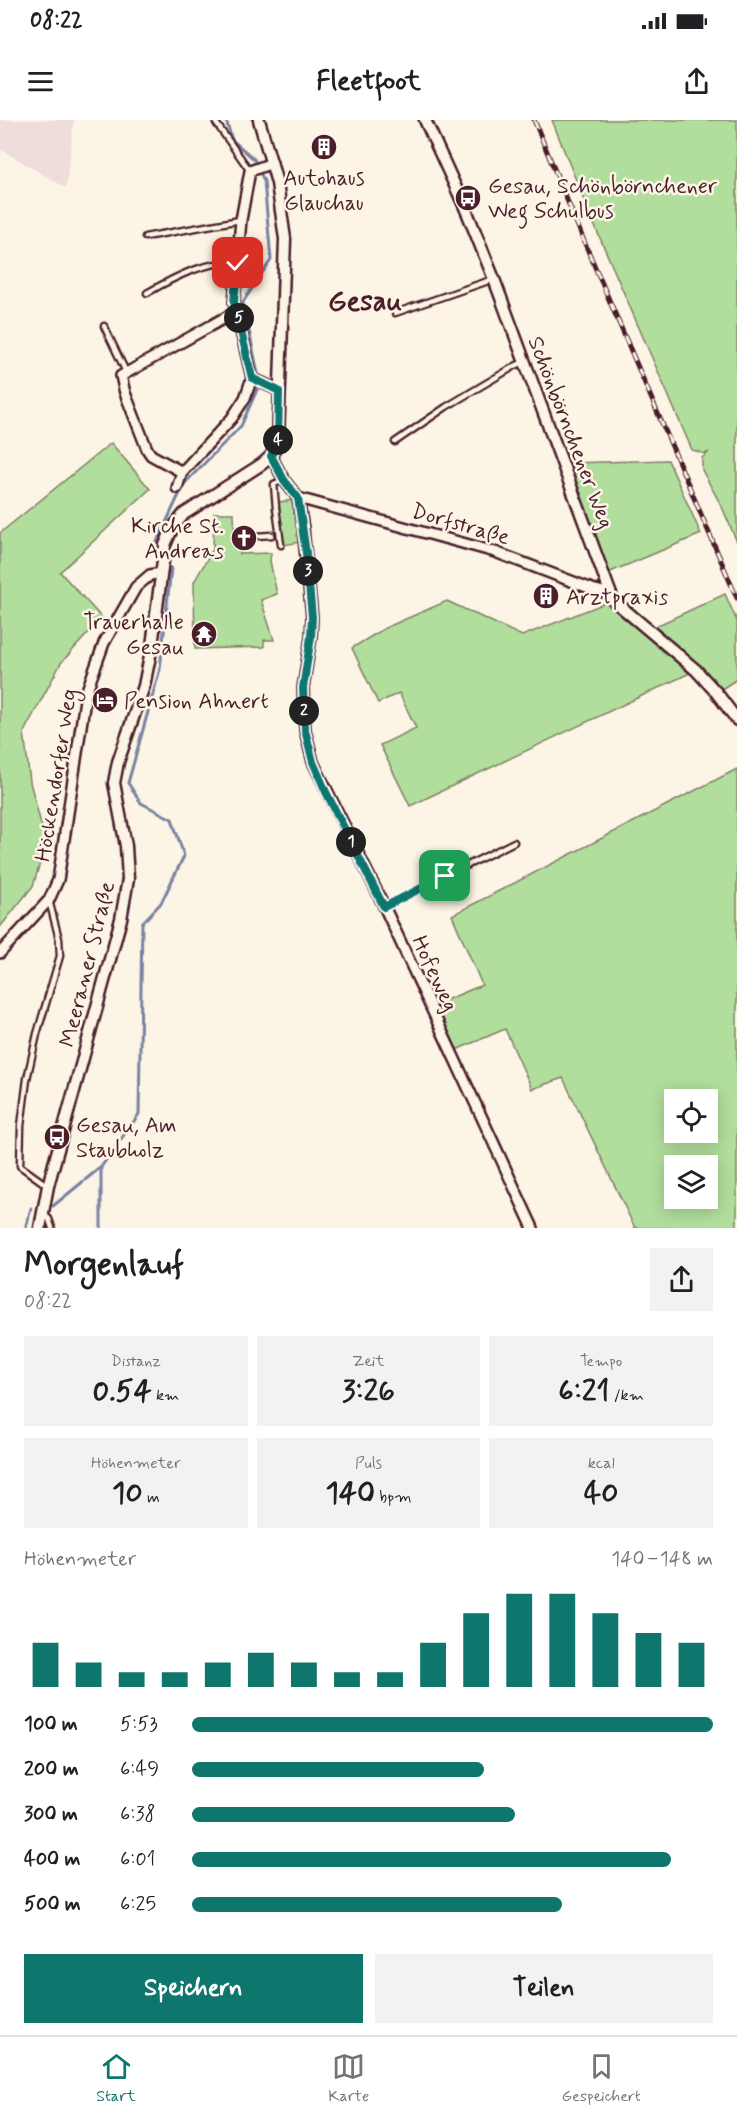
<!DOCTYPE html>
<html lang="de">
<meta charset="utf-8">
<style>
:root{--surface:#fff;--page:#f2f2f2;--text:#202124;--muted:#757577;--line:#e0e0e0;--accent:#0f766e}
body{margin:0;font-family:Mynerve,sans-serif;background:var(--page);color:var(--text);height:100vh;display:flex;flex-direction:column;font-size:22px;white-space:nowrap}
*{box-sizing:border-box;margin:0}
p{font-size:20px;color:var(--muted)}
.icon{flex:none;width:33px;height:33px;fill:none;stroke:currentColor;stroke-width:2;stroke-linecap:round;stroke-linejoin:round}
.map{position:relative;height:1108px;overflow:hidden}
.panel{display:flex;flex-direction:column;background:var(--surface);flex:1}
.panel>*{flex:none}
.buttons{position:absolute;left:664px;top:969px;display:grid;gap:12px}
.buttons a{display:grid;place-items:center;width:54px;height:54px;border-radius:0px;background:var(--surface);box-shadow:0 3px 15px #0003;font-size:30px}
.pin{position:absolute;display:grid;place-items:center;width:51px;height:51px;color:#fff;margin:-26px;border-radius:12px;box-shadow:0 3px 9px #0006}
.km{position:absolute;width:30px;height:30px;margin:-15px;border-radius:50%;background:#222;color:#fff;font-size:16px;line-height:30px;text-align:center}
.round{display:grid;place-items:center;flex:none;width:63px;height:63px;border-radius:0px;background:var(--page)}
.summary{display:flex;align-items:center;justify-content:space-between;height:102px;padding:0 24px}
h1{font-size:33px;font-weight:700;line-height:45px}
.metrics{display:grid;grid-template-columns:repeat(3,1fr);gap:9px;height:102px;padding:6px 24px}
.metrics div{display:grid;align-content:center;border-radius:0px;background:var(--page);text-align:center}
.metrics b{font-size:30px;font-weight:700}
.metrics small{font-size:16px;font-weight:400}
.metrics p{font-size:16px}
.chart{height:168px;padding:12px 24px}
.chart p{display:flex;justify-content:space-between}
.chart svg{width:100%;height:108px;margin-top:6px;stroke:var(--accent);stroke-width:6}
.action{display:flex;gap:12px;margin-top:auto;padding:12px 24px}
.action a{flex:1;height:69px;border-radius:0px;background:var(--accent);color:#fff;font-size:24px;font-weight:700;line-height:69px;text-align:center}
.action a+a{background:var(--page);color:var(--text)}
ul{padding:0 24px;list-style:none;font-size:20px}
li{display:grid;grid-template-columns:96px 72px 1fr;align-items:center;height:45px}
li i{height:15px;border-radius:8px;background:var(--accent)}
.status{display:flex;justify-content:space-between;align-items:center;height:42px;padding:0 30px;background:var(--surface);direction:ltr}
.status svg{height:16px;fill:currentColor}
header{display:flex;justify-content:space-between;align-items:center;height:78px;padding:0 24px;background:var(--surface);font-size:27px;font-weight:700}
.tab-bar{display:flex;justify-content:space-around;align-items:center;height:84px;border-top:2px solid var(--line);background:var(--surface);font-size:16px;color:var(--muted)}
.tab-bar a{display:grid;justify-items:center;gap:3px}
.tab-bar .selected{color:var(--accent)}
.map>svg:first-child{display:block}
</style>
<div class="status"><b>08:22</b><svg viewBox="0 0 49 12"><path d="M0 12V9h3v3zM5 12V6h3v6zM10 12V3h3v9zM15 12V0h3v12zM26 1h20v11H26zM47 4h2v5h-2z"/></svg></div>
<header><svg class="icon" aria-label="menu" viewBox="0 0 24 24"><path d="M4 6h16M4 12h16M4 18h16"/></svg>Fleetfoot<svg class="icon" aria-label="share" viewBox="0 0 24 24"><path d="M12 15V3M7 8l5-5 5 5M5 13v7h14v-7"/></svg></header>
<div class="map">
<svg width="737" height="1108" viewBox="0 0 737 1108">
<rect width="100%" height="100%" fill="#fcf5e5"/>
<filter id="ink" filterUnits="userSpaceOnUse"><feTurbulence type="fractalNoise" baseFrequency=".0167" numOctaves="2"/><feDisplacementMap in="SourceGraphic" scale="12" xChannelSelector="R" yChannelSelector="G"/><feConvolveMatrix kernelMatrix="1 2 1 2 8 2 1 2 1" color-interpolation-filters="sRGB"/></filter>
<g filter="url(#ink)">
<path fill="#efdddc" d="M0,0H74L66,68L0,29Z"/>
<path fill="#b1de9d" stroke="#7e7e64" stroke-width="1.5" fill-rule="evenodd" d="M552,0H737V422L722,387L702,350V338L709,332L705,334L692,330L587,88Z
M111,323L150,369L60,452L102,498L61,543L24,612L30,662L46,723L33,766L0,807V413Z
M668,340L701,414L608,453L570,343Z
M295,380L301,422L284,425L278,382Z
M214,393H234L235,426H240V434L271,433L270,441L277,474L261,480L274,520H264V527L195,529L194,462L213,429Z
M725,474L737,501V559L720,570L697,545L654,507Z
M447,481L522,516L605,483L646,511L692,552L410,686L380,625L416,608L399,573L378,583L352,528L385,508Z
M737,649V1108H635L563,958L532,969L505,909L456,930L434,885L482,865L452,795ZM675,980H708V1012H675ZM675,1046H708V1078H675Z"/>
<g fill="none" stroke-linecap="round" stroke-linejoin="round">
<path stroke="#7982a2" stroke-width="3" d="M157,422L184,364L241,306L260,263L243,182L271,140L264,61L254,39L232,20L226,0
M53,1086L101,1047
M26,1108L31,1088
M101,1108V1047L139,994L142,803L161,783L184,736L172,699L141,683L128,663L160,549L171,448"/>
<defs>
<path id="service" d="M216,3L250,51
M145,117L240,100
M147,173C173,158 206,140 237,143
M395,193L494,159
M104,206L126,252
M395,322L446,287L515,246L524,242
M256,416L272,415
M281,425L276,388L274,364L284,360
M384,787L514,722
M48,1066L20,1046L21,1006L27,959L37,914L60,836L59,819L49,780
M44,1094L49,1099L52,1108"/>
<path id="minor" d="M252,258L280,271
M271,336L284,360L298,378L303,408L312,497L311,517L303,568L305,610L313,642L383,784L533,1108
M182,352L151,335L147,329L125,273L121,256L237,191
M177,368L182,352L232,298L245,278L252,258L234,182L241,100L250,51L272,43
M298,378L495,432L592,469L611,474
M0,833L49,780L58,760L86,573L104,523L136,467L150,455L161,453"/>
<path id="tertiary" d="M425,0L467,92L494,159L613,480L696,550L716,572L737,600
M40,1108L48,1066L121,799L128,759L126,726L114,663L118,642L144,566L152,526L165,425L172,409L184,394L262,344L271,336L278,321L285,119L277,63L259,0"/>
</defs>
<use href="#service" stroke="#4a1f2b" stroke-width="9"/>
<use href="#minor" stroke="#4a1f2b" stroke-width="14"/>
<use href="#tertiary" stroke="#4a1f2b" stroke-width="15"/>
<use href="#service" stroke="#fcf5e5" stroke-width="4.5"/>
<use href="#minor" stroke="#fcf5e5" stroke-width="9"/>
<use href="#tertiary" stroke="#fcf5e5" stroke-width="10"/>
<defs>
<path id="rail" d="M534,0L586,126L737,478"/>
</defs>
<use href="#rail" stroke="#4a1f2b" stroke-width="5"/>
<use href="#rail" stroke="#fcf5e5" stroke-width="3" stroke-dasharray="9" stroke-linecap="butt"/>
</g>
</g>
<g fill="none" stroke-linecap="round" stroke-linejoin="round" filter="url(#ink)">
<defs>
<path id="route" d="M238,143L234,182L252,258L279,271L278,321L271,336L284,360L298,378L306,433L312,497L311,517L303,568L305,610L313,642L326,672L384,787L445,756"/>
</defs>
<use href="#route" stroke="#fff" stroke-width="12"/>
<use href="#route" stroke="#0f766e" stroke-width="8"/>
</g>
<defs>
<symbol id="building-disc" viewBox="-11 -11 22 22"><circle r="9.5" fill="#4a1f2b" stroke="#fcf5e5"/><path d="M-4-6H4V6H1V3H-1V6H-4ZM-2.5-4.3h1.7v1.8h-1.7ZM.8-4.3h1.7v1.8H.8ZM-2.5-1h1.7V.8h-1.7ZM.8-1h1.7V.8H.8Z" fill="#fff"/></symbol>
<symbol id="bus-disc" viewBox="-11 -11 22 22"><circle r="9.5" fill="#4a1f2b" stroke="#fcf5e5"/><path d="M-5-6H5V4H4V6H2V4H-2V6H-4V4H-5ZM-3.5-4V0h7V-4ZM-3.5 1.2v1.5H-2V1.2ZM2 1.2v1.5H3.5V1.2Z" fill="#fff"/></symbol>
<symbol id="church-disc" viewBox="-11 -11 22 22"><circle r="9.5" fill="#4a1f2b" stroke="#fcf5e5"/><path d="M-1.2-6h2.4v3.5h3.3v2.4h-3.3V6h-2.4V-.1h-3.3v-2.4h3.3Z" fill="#fff"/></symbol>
<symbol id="temple-disc" viewBox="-11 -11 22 22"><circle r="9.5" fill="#4a1f2b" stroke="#fcf5e5"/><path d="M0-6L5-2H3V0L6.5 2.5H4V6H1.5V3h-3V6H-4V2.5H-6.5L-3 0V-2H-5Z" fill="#fff"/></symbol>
<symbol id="hotel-disc" viewBox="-11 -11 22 22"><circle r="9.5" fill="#4a1f2b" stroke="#fcf5e5"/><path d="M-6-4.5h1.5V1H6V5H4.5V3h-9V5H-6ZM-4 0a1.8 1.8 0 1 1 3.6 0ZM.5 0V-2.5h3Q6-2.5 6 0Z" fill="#fff"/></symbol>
</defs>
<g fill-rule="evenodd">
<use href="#building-disc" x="309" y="12" width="30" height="30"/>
<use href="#bus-disc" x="453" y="63" width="30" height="30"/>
<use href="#church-disc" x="229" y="403" width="30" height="30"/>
<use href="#building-disc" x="531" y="461" width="30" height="30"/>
<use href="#temple-disc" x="189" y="499" width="30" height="30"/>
<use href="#hotel-disc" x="90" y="565" width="30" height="30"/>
<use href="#bus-disc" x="42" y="1002" width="30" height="30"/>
</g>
<g text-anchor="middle" stroke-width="5" stroke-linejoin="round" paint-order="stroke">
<g font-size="22" fill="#4a1f2b" stroke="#fcf5e5" text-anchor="start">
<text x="324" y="65" text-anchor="middle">Autohaus<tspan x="324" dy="25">Glauchau</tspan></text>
<text x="488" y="73">Gesau, Schönbörnchener<tspan x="488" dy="25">Weg Schulbus</tspan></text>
<text x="224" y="413" text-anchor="end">Kirche St.<tspan x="224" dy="25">Andreas</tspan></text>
<text x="566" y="484">Arztpraxis</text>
<text x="184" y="509" text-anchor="end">Trauerhalle<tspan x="184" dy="25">Gesau</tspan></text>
<text x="124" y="588">Pension Ahnert</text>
<text x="76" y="1012">Gesau, Am<tspan x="76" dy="25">Staubholz</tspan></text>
</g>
<g font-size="22" fill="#4a1f2b" stroke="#fcf5e5">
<text transform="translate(572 312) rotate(69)" y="8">Schönbörnchener Weg</text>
<text transform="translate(461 403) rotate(16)" y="8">Dorfstraße</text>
<text transform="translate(55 655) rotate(-81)" y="8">Höckendorfer Weg</text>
<text transform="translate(86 844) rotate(-76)" y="8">Meeraner Straße</text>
<text transform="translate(436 853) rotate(65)" y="8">Hofeweg</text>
</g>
<g font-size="28" font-weight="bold" fill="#4a1f2b" stroke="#fcf5e5">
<text x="365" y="190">Gesau</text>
</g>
</g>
</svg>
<div class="buttons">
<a><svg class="icon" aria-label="locate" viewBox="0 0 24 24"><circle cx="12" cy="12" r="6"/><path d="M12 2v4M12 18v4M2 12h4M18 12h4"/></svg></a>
<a><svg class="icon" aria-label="layers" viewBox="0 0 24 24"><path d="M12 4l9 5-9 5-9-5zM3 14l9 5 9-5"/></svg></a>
</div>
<div class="pin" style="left:445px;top:756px;background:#1e9e55"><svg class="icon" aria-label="arrive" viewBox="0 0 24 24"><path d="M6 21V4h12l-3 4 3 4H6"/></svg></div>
<div class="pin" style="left:238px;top:143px;background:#d93025"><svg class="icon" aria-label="check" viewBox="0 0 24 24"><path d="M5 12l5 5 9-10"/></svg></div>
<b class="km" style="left:351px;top:722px">1</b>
<b class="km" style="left:304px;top:591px">2</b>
<b class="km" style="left:308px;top:451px">3</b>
<b class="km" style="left:278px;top:320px">4</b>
<b class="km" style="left:239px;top:198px">5</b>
</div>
<section class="panel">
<div class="summary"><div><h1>Morgenlauf</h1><p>08:22</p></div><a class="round"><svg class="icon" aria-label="share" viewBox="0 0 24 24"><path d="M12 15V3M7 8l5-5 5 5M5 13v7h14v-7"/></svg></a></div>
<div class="metrics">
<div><p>Distanz</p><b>0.54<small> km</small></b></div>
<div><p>Zeit</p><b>3:26</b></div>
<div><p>Tempo</p><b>6:21<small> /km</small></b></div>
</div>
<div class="metrics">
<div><p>Höhenmeter</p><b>10<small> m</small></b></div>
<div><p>Puls</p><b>140<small> bpm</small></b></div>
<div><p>kcal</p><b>40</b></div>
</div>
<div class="chart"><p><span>Höhenmeter</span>140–148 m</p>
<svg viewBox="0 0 160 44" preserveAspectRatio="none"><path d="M5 44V26M15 44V34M25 44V38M35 44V38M45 44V34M55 44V30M65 44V34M75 44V38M85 44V38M95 44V26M105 44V14M115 44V6M125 44V6M135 44V14M145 44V22M155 44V26"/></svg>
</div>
<ul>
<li><b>100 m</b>5:53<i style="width:100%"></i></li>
<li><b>200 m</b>6:49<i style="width:56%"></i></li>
<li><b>300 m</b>6:38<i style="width:62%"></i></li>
<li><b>400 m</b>6:01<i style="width:92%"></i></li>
<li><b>500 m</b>6:25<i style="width:71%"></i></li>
</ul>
<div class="action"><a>Speichern</a><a>Teilen</a></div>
</section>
<nav class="tab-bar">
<a class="selected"><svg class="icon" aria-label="home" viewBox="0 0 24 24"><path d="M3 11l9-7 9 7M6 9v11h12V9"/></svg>Start</a>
<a><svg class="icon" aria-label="map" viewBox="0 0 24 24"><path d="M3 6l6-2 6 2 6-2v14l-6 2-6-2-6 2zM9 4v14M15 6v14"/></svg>Karte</a>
<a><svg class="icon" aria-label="saved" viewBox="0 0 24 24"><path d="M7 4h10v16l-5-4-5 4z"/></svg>Gespeichert</a>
</nav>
